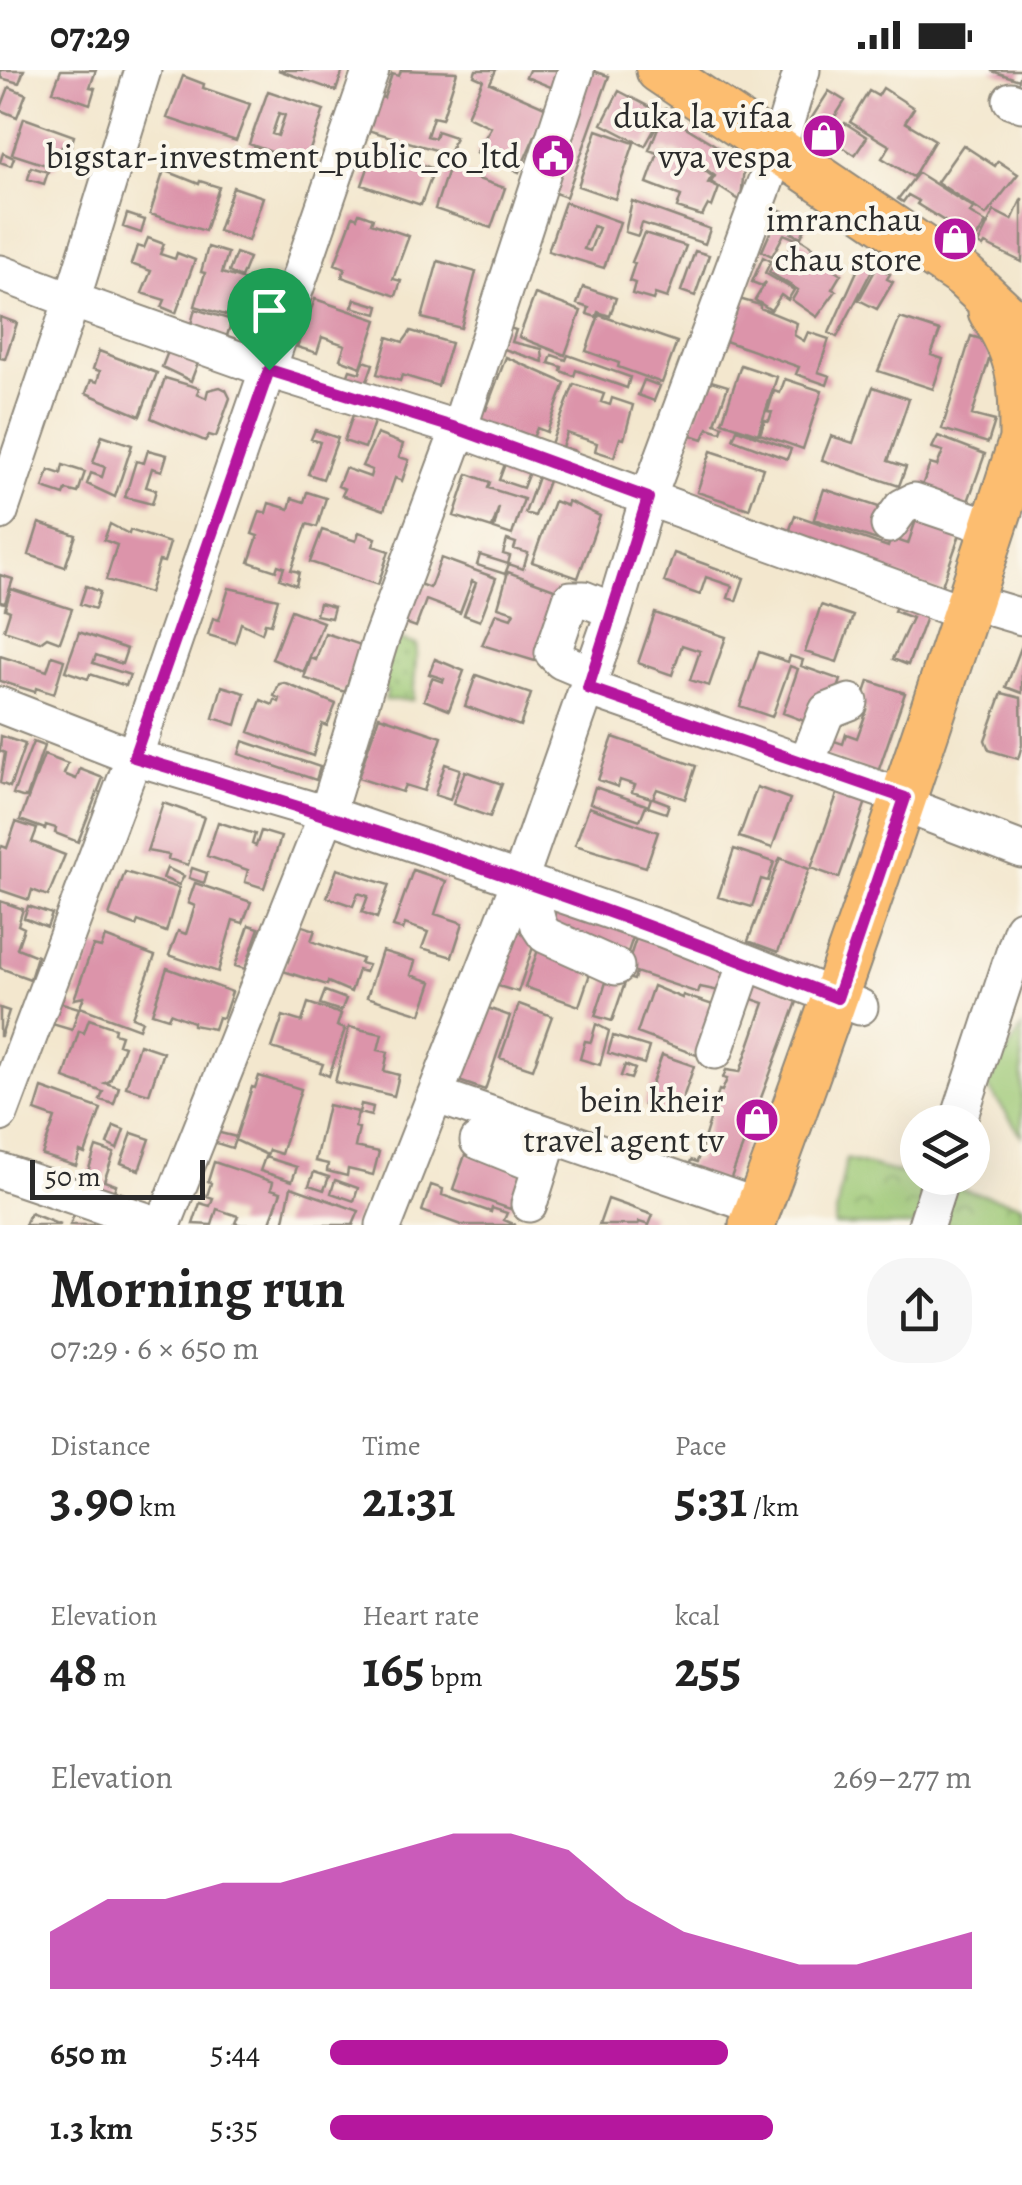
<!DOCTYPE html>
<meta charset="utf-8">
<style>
:root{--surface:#fff;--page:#f6f6f6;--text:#222;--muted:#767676;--accent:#b5179e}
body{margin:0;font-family:Alegreya,serif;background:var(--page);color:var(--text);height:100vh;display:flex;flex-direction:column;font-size:38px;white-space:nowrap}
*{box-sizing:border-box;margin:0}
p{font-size:32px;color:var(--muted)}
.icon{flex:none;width:55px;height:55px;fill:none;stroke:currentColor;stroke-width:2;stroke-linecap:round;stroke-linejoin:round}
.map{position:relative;height:1155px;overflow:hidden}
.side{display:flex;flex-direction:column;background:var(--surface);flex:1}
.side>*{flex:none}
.tools{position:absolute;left:900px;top:1035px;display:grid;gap:20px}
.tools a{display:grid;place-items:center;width:90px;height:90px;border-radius:50%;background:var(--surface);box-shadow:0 10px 40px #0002;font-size:50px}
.scale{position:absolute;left:30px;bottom:25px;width:175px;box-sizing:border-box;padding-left:10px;border:5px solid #2b2b2b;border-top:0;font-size:28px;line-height:35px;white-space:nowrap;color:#2b2b2b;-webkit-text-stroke:8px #fbf7ec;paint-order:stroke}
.pin{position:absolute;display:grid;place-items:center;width:85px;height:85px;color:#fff;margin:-102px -42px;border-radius:50% 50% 50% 0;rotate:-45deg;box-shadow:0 0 10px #0007}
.pin .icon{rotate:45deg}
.round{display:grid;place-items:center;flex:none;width:105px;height:105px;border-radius:40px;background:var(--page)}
.head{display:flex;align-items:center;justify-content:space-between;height:170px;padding:0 50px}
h1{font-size:55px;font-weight:700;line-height:75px}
.stats{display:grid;grid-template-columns:repeat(3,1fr);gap:15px;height:170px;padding:10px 50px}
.stats div{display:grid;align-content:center}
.stats b{font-size:50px;font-weight:700}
.stats small{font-size:28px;font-weight:400}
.stats p{font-size:28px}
.chart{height:280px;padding:20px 50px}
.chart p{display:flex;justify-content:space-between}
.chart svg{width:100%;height:180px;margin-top:10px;fill:var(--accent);opacity:.7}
ul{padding:0 50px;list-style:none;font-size:32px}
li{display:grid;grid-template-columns:160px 120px 1fr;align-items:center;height:75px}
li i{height:25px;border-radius:12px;background:var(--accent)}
.status{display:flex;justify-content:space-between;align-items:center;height:70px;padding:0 50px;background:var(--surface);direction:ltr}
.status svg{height:28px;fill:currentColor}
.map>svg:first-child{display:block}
</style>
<div class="status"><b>07:29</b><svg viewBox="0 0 49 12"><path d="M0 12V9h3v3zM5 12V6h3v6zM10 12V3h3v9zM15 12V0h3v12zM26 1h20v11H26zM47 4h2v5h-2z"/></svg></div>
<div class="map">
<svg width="1022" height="1155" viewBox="0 0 1022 1155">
<defs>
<pattern id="park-crowns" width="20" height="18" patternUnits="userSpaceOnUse" patternTransform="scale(2.5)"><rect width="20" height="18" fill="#9cc875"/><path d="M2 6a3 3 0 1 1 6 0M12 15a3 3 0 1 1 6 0" fill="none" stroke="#7fa360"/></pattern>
<pattern id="garden-dots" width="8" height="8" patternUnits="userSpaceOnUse" patternTransform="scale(2.5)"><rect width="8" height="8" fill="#9cc875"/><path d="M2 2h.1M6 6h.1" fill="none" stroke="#7fa360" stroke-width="1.8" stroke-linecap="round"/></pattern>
</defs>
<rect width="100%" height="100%" fill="#fbf7ec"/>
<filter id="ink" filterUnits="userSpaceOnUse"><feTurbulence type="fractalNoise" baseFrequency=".01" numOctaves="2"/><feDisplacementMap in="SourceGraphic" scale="20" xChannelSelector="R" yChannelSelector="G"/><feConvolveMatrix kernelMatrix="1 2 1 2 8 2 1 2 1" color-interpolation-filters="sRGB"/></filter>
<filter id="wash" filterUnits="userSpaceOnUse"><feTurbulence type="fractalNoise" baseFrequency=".0048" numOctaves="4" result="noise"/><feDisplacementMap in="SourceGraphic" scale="40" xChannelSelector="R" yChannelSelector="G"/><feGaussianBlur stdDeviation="2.25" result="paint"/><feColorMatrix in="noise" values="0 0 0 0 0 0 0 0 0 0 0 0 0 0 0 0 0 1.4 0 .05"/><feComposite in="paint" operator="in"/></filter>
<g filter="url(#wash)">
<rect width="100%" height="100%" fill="#f3e7ce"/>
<path fill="#9cc875" stroke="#647a50" stroke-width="2.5" d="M1022,957V1066L987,1016Z"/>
<path fill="url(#park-crowns)" stroke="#647a50" stroke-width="2.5" d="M846,1089L1022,1135V1155H834Z"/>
<path fill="url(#garden-dots)" stroke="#647a50" stroke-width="2.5" d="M388,566L417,575L413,630H385L387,621L368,610Z"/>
<g id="blocks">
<path fill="#dc94aa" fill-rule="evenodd" d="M0,0H24L19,13L1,8Z
M61,0H96L90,17L95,18L90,34L53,21Z
M278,0H343L336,21Z
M401,0L457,2L442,49L433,47L427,66L435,68L437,61L455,67L449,84L364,59L375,25L384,28L392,4L399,6Z
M476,0H496L490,13L547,38L519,102L476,83L491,57L467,46L483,10L474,6Z
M529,0H561L553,18L526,7Z
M589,0L609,6L566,127L543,119Z
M1022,0L1019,10L992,1V0Z
M183,6L204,14L203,18L250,34L236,71L167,48Z
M9,17L26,24L17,47L0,40Z
M883,18L914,38L905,52L935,70L913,107L882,88L890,76L850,52L869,21L878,26Z
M268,21L324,40L305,94L249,74ZM279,43L285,45L278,66L272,64Z
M619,21L663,44L645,76L602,54Z
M829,21L845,31L831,53L828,52L825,57L811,49Z
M666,38V45L725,81L723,87L744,96L741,131L711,112L715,106L695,91L674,80L672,83L665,79L657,83L649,80Z
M24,48L74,66L70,79L62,76L55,98L12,84Z
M845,53L867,67L855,85L833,71Z
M597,60L634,73L615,129L578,116Z
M963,75L995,96L998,91L1018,104L986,145L937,112Z
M375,78L434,99L421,135L362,115Z
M3,83L14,88L11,96L0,92Z
M658,83L693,92L712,106L708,113L719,118L712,137L708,135L702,146L677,138L681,126L647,113Z
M31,97L48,102L44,114L28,109Z
M448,99L505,118L491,158L435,139Z
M164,100L199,114L200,111L219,117L205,161L150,144Z
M918,103L973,138L970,143L986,153L975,170L917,134L919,131L908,125L903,132L898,129Z
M233,117L263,127L248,171L218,161Z
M1022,128V192L985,174L983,177L978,174L994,141L1012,150Z
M632,131L710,159L705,174L642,153L638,166L625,162Z
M565,132L620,152L604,198L548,181ZM593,156L599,158L590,181L584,179Z
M780,140L808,152L801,167L790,162L813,177L811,180L828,190L826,194L841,204L832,219L836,221L817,247L792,230L798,220L769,202L780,185L783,188L796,169L784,164L772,186L762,181Z
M359,143L373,148L371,153L409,166L393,209L401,211L396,226L342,207L345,198L335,194L353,146L357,148Z
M127,144L145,150L141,163L123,157Z
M644,163L686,176L667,228L655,224L653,230L632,224L635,213L629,211L635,193L632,192Z
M148,168L164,174L160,184L175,189L177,183L195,190L176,243L162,237L165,230L142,223L151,201L131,194L137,176L144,178Z
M208,177L228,183L222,203L260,215L249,252L195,236L205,203L201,202Z
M695,181L709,185L695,226L681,221Z
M236,183L249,188L241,208L229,202Z
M763,187L771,191L765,203L794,220L788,230L781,225L771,240L755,230L766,212L762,216L752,212Z
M862,190L874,196L837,267L829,263Z
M438,191L476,202L461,258L422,248Z
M877,197L890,204L887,209L893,212L877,239L859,230Z
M583,217L616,228L610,246L598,242L596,247L587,244L589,238L577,234Z
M535,224L581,241L565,285L519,267Z
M315,229L377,250L361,297L340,289L345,275L322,267L317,283L297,277Z
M355,229L379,236L377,244L352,237Z
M739,229L760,235V238L797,253L794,265L804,271L808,262L829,269L818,302L830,306L827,315L796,304L799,297L720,269L736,244L734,239Z
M258,238L276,246L264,274L246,266Z
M195,239L232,250L226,269L190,258Z
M599,245L677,272L662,313L618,297L619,293L586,281Z
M0,247L17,253L5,289L0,288Z
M900,248L940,261L931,285L943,289L933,319L878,301Z
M502,256L516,260L512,272L542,279L543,292L495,276Z
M411,261L451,273L438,316L402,305L400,311L377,304L388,267L403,272Z
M971,266L994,273L972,345L995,351L988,373L942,359Z
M169,279L199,290L191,311L162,297Z
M99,281L157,303L140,346L86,323L91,310L97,312L100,301L93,299Z
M552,285L566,290L568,285L630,307L627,318L576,300L574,306L561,301L562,297L549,293Z
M506,287L565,313L547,362L537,358L528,380L463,355L470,334L486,340Z
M364,291L373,294L362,325L345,313L350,300L360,303Z
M741,295L777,307L758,364L722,352Z
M165,308L199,318L197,324L206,328L208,320L220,317L226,320L230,328L216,367L209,365L205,371L151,348Z
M785,309L822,321L803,379L760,364L765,350L769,351L772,342L768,341L774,321L780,323Z
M644,310L660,316L654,331L638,325Z
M711,311L728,316L715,353L723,356L721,362L708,358L703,369L691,365L692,353Z
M574,314L604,324L601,332L610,335L612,328L633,335L624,369L620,368L614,387L595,381L597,373L567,363L562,377L573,380L569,392L547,384Z
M873,317L909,329L888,391L906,397L899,416L822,390L831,366L853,373Z
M354,342L375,349L365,378L344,371Z
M737,359L791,379L787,389L733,369Z
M315,360L338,368L323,409L308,404L320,372L311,369Z
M377,364L403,374L399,387L409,390L402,411L395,408L384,440L342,425L345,419L338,416L345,398L370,407L372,400L362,396Z
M102,365L132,375L115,427L87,414L91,403L102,407L105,397L93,393Z
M938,366L985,384L965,440L920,421L930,394L937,396L943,381L932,378Z
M148,380L167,385L162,401L152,398L146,417L156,420L152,434L125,427L136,391L144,393Z
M711,381L763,398L749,439L697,422Z
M505,394L529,402L523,418L499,410Z
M63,395L85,402L78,423L66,420L64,425L43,418L49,400L61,404Z
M468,404L490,412L488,418L524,429L512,465L494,459L499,437L492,458L454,446Z
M538,407L548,411L535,446L525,443Z
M824,419L891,441L880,471L814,449Z
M307,422L326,428L317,457L307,454L291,500L299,502L296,515L280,509L284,497L278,495L276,501L249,492L258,466L252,464L260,441L266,443L269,433L289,439L292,428L304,432Z
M554,431L567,436L568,431L600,446L578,508L532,492Z
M920,438L964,453L940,521L787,468L795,445L888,477L891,468L908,474Z
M39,453L76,465L65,497L29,485Z
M110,454L129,464L130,460L170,473L164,492L159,491L149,523L106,510L117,475L104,470Z
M322,460L356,471L359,462L376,468L373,476L389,481L378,515L310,492Z
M507,470L516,473L514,479L528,483L523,499L509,494L505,504L477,495L480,485L508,494L510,486L503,484Z
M674,483L744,508L736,531L728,528L732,516L706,507L700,525L664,512Z
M441,488L496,508L480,551L464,545L476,513L472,511L460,543L426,530L416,557L397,550L411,511L430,518Z
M508,502L565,523L535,591L482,575L496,543L511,548L514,542L498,537Z
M0,505L13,509L5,533L0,532Z
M86,516L100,522L95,539L80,534Z
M229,518L278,529L271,554L265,553L262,563L241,553L235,573L208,565L213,548L219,550Z
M11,519L72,539L60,572L47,567L40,572L4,560L10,541L5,539Z
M899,529L929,539L908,595L893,589L912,548L894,541Z
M319,533L334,537L331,548L316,545Z
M821,535L853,546L837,592L805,582Z
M291,540L323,552L304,602L272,589Z
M655,543L726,567L709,616L690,610L700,581L682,575L672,605L638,593Z
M79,562L127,579L122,594L96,585L93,593L130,605L126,616L90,604L88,609L65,601Z
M325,563L361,575L345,622L304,608L311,588L316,590Z
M1022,575V623L1006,617Z
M759,582L788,592L790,586L803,590L801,596L841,610L833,633L815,655L783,643L798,599L790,596L772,647L740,636Z
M0,586L47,601L52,586L64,590L54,624L36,618L35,622L0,611Z
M435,589L464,601L449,640L424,630L432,608L443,612L444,609L429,604Z
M476,605L531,624L520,656L465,636Z
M869,611L905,623L877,705L818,683L823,667L843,674L846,664L857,668L867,640L860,638Z
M284,613L336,634L327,656L322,654L313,686L249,662L261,630L273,635L275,630L279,632L280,629L274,626L279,614Z
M222,616L245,623L236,655L213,648Z
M1002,623L1021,628L1022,675L1018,689L989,680L985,670Z
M379,646L442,667L424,721L405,715L402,722L358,708Z
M1,666L25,674L10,717L0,713L5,683L0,681Z
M613,667L696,696L685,729L657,719L653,728L669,734L666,743L648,737L651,728L632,722L635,715L620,710L618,717L598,710Z
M243,671L320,697L316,710L239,684Z
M33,672L44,676L27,727H22L13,724Z
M44,685L68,694L64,704L76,709L80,699L103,708L78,772L55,763L56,758L46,755L45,759L20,750Z
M445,694L460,699L450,730L435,725Z
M465,701L502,714L490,747L453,734Z
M840,716L868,726L839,808L811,798Z
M595,717L646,735L640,750L590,733Z
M757,717L790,729L772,778L739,767Z
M163,733L204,747L188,795L168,789L169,785L147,781Z
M589,737L658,762L646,797L575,775Z
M16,752L37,759L32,772L65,785L48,826L32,820L29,830L0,820V780L2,776L7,778Z
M218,752L255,764L252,774L256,776L261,761L281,767L264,818L245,812L248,800L207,786Z
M734,779L774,792L768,811L761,809L752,837L718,827Z
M780,788L809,799L778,882L748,871Z
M167,798L184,806L179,815L163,808Z
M192,798L207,803L204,813L189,808Z
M337,799L389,815L377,848L362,842L368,826L358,823L353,836L327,827Z
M413,800L446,811L435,844L463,853L452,887L422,878L428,862L405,854L403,860L393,857Z
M125,802L179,818L166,862L138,851L136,856L109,846Z
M195,813L251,832L243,853L233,850L218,902L169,885L178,861L186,864L195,836L188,833Z
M0,831L23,839L18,855L24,858L17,878L37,886L30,909L0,898Z
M553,834L635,862L628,882L624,880L620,890L546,853Z
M28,836L52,844L47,857L24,848Z
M249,855L259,858L245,899L235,896Z
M300,855L315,860L311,871L362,889L360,893L368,895L365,902L358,900L351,922L328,912L327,915L283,901Z
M517,859L537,865L518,922L498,916Z
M637,866L732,898L724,922L700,917L698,923L636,902L634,910L623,907Z
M105,867L155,886L132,947L142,951L139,959L80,937L84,927L74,929L93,876L101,878Z
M539,877L593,895L579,936L525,917Z
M382,881L415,891L411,905L432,912L421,944L367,927Z
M167,898L232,922L223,948L218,947L214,959L193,955V952L170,943L168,948L152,943Z
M609,903L626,910L612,951L595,946Z
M750,907L800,924L729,1113L686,1105L691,1090L697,1092L719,1020L722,1021L727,1009L723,1008L726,1000L740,1002L764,933L743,926Z
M653,916L682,928L683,925L716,936L699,986L637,963Z
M325,921L346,929L341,941L320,934Z
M59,932L79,938L72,960L52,954Z
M308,933L341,944L337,956L345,959L329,1006L320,1002L323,994L272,978L283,946L302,952Z
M519,934L552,946L533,999L500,988Z
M485,937L510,946L485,1020L459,1011Z
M0,938L9,941L1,966H0Z
M89,949L115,958L114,963L121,965L118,974L124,976L110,1011L105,1013L119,1017L114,1034L100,1030L103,1022L64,1008L79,961L84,963Z
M596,954L609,961L600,995L580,989L585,971L591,972Z
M349,957L382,964L378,980L388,982L384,1001L399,1005L394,1026L335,1012Z
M613,966L649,977L644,994L608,983Z
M139,974L163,982L149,1024L126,1017Z
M662,985L694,996L677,1046L644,1035Z
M625,995L635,999L631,1009L621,1006Z
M259,1006L301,1019L281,1084L269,1080L267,1085L235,1070L252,1017L255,1018Z
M42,1018L101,1039L85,1084L80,1082L76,1096L42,1085L55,1048L35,1041Z
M361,1034L373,1037L371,1046L359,1043Z
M328,1035L358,1042L355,1057L359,1058L355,1077L379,1082L373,1105L348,1099L347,1106L327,1101L328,1094L315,1091Z
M114,1056L124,1060L117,1079L107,1074Z
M216,1062L236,1067L232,1078L213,1072Z
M132,1063L150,1069L139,1100L121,1093Z
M96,1077L114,1083L104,1111L116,1115L111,1129L82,1120Z
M466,1082L524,1102L510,1139L453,1119Z
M265,1087L297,1097L292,1111L260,1101Z
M214,1092L273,1112L271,1119L281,1122L269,1155H241L235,1153L238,1146L217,1139L212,1155L193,1154L200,1133L210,1136L213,1128L207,1126L211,1113L208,1111Z
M314,1102L329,1107L324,1120L309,1115Z
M335,1110L358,1118L354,1131L331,1123Z
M431,1115L443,1119L442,1125L491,1142L492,1138L507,1143L504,1150L516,1155H461L422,1141Z
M291,1117L359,1141L353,1155H283Z
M608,1129L653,1145L649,1155L639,1152L638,1155H599Z
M75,1142L108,1155H70Z
M30,1143L60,1155H25Z"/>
</g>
</g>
<g filter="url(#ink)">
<use href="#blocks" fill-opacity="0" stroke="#8f897c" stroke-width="2.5"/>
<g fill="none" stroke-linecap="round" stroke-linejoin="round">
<defs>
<path id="minor" d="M143,0L72,230L269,300L459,359L967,544
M1011,30L1022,34
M0,203L72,230L0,442
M889,455L902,437L914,431L994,458
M995,539L1022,547
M592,604L561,591L553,583L571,529H584L614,541
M588,618L905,728
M0,635L134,687L327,744L665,860L860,937
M806,694L827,641L850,632
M926,743L1022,780
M515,824L534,837L539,856L545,865L616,897
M715,981L746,892
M435,1025L759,1137
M0,1044L134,687L371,0
M958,1052L1022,858
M478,1071L540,1096
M0,1101L159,1155
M529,1134L551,1065
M163,1155L327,744L380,571L459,359L576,0
M384,1155L519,812L614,541L648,428L778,78L802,0
M926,1155L941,1108"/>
<path id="major" d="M659,0L964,206L1022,260
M991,241C1022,289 1022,313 1022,370
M752,1155C849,895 937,633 1022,370"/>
</defs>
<use href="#minor" stroke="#8f897c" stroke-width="39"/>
<use href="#major" stroke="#8f897c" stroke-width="49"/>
<use href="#minor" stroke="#fff" stroke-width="35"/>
<use href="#major" stroke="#fcbd6f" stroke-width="45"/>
</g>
</g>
<g fill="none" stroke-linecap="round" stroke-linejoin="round" filter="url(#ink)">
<defs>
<path id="route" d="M269,300L459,359L648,428L588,618L905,728L837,928C607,837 372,757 134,687Z"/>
</defs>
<use href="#route" stroke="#fff" stroke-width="20"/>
<use href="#route" stroke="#b5179e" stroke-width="12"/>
</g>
<defs>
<symbol id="shop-disc" viewBox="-11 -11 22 22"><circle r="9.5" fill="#b5179e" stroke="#fbf7ec"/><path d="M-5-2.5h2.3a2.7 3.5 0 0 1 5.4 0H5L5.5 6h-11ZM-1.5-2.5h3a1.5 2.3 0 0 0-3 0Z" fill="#fff"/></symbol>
<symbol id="civic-disc" viewBox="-11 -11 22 22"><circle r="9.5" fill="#b5179e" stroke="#fbf7ec"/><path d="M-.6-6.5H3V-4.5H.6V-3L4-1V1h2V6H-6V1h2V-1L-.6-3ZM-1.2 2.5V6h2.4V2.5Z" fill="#fff"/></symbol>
</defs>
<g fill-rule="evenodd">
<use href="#shop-disc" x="799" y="41" width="50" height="50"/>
<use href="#civic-disc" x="528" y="61" width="50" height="50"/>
<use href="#shop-disc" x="930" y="144" width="50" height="50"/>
<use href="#shop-disc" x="732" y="1025" width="50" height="50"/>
</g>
<g text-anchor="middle" stroke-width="8" stroke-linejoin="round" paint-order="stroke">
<g font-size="35" fill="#2b2b2b" stroke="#fbf7ec" text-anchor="end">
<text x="792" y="58">duka la vifaa<tspan x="792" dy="40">vya vespa</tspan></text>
<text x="520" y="98">bigstar-investment_public_co_ltd</text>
<text x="922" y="161">imranchau<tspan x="922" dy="40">chau store</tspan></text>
<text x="724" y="1042">bein kheir<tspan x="724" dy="40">travel agent tv</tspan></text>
</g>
</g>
</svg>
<div class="tools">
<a><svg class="icon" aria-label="layers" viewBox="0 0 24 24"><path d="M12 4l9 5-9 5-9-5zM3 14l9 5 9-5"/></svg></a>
</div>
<div class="scale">50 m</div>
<div class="pin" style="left:269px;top:300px;background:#1e9e55"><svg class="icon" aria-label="arrive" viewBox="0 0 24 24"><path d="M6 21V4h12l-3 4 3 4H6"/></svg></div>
</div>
<section class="side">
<div class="head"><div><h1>Morning run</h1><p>07:29 · 6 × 650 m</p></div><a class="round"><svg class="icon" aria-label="share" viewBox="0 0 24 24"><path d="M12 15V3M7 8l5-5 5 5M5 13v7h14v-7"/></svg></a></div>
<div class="stats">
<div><p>Distance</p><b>3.90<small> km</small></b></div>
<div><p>Time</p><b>21:31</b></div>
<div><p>Pace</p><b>5:31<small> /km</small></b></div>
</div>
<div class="stats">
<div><p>Elevation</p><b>48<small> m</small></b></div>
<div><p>Heart rate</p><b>165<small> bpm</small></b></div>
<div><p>kcal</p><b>255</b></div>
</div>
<div class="chart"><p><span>Elevation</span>269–277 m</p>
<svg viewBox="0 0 160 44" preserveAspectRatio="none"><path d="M0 44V30L10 22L20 22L30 18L40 18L50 14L60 10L70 6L80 6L90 10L100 22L110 30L120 34L130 38L140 38L150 34L160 30V44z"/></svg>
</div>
<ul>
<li><b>650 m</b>5:44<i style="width:62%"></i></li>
<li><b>1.3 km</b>5:35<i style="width:69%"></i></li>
</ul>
</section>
